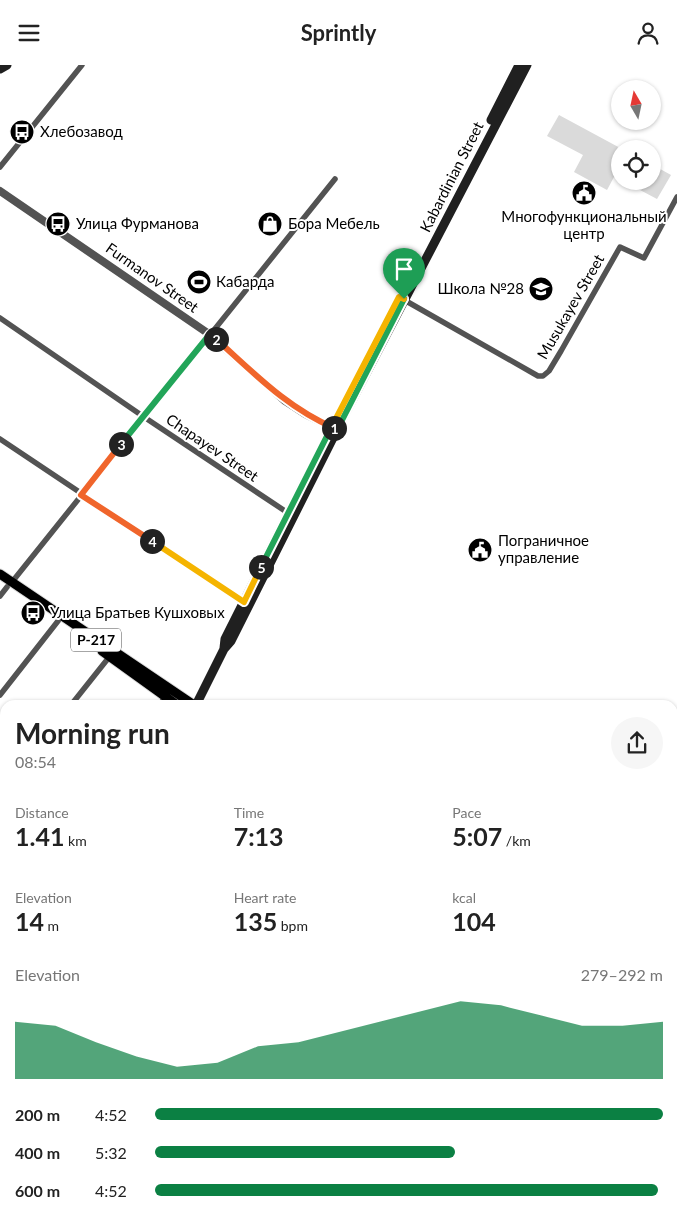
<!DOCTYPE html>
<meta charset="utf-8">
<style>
:root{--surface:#fff;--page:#f6f6f6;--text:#222;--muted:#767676;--accent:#0b8043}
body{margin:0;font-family:Lato,sans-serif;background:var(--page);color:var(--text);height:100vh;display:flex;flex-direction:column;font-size:19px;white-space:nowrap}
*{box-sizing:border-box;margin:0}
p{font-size:16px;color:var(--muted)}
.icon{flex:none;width:28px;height:28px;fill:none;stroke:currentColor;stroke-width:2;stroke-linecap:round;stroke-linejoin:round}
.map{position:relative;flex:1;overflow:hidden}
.side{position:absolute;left:0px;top:635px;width:678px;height:519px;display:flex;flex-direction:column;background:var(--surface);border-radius:15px 15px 0 0;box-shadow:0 1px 4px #0004}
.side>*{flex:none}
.needle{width:32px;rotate:351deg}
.controls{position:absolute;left:611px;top:15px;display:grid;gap:10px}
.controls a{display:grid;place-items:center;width:50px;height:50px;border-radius:50%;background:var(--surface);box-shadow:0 1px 4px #0004;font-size:25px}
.pin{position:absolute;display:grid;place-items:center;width:42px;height:42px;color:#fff;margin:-51px -21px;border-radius:50% 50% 50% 0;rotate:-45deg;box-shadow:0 0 5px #0007}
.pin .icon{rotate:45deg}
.km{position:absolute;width:25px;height:25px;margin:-12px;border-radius:50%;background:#222;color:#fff;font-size:14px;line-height:25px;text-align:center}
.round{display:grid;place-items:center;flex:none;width:52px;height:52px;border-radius:26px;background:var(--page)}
.head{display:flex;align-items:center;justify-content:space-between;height:85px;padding:0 15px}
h1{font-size:28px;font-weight:700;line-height:38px}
.figures{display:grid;grid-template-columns:repeat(3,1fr);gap:8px;height:85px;padding:5px 15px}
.figures div{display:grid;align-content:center}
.figures b{font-size:25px;font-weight:700}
.figures small{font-size:14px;font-weight:400}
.figures p{font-size:14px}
.chart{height:140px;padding:10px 15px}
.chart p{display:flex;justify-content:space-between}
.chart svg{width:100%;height:90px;margin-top:5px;fill:var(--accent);opacity:.7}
ul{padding:0 15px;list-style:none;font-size:16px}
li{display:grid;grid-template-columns:80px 60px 1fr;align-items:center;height:38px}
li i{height:12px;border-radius:6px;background:var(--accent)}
header{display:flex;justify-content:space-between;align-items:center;height:65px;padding:0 15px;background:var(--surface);font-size:22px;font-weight:700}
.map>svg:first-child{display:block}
</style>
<header><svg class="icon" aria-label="menu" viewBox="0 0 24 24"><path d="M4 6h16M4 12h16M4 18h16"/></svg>Sprintly<svg class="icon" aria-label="person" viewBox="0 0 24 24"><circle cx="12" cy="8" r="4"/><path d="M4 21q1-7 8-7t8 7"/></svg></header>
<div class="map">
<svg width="677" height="1153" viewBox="0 0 677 1153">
<rect width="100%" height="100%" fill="#fff"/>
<path fill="#dadada" d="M559,50L622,84H620V114L614,112L607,125L574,107L583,90L547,71Z
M653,100L671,110L657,134L623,116H652Z"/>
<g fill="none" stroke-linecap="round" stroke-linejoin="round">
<defs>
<path id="primary" d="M0,509L194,640
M102,586L177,640
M672,1004L677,1008"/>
</defs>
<use href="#primary" stroke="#dbdbdb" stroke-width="11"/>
<path stroke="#535353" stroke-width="5.5" d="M0,102L82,0
M399,232L538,311H543L549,306L561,286L620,182L644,193L677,132
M0,253L144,352L288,448
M0,374L244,537
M12,517L335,114
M0,531L7,522
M0,630L58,556
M71,640L110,591
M160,640L165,632
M0,729L5,723
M0,791L5,795
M0,841L5,834
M672,885L677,881
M672,1076L677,1072
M330,1149L335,1153
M471,1149L475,1153
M639,1149L643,1153
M448,1153L452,1149
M597,1153L601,1149"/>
<path stroke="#535353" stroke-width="8" d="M0,126L209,269L285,336L305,349L337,365
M294,1153L299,1149"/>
<path stroke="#202020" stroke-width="9" d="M0,4L7,0
M491,55L519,0
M224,583L225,574L306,413
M196,640L224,584L231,576L343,353L527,0
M672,776L677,771
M0,1038L5,1028"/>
<use href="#primary" stroke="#000" stroke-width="9"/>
<path stroke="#000" stroke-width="1" stroke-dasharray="8 2.5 1 2.5" stroke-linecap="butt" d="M672,740L677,736
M249,1153L256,1149"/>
</g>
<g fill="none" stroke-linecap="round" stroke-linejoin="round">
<defs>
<path id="split-1" d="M334,363L337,365L404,234"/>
<path id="split-2" d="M216,274C254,308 286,342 334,363"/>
<path id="split-3" d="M121,379L210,269L216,274"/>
<path id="split-4" d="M121,379L81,430L152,476"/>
<path id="split-5" d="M152,476L244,537L261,502"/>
<path id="split-6" d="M261,502L328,369"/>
<path id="split-7" d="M328,369L399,232L404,234"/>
</defs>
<use href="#split-1" stroke="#fff" stroke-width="10"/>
<use href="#split-2" stroke="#fff" stroke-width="10"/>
<use href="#split-3" stroke="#fff" stroke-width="10"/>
<use href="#split-4" stroke="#fff" stroke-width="10"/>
<use href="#split-5" stroke="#fff" stroke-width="10"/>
<use href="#split-6" stroke="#fff" stroke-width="10"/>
<use href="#split-7" stroke="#fff" stroke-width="10"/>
<use href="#split-1" stroke="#22a559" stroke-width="6"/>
<use href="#split-2" stroke="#f0652b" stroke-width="6"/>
<use href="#split-3" stroke="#22a559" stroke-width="6"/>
<use href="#split-4" stroke="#f0652b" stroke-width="6"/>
<use href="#split-5" stroke="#f5b400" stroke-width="6"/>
<use href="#split-6" stroke="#22a559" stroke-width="6"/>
<use href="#split-7" stroke="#f5b400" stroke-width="6"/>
</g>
<defs>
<symbol id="bus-disc" viewBox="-11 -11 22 22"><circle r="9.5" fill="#000" stroke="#fff"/><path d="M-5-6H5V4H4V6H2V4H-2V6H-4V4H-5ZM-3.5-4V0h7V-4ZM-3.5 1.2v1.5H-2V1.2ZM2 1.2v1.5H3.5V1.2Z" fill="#fff"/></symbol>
<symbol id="civic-disc" viewBox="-11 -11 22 22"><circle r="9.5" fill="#000" stroke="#fff"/><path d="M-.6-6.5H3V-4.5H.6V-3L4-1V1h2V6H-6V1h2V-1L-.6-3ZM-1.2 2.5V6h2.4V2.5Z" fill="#fff"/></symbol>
<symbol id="shop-disc" viewBox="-11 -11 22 22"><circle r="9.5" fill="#000" stroke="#fff"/><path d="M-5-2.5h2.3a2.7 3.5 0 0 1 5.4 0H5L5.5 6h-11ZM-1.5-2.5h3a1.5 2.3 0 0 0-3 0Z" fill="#fff"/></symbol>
<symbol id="stadium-disc" viewBox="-11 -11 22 22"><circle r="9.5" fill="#000" stroke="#fff"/><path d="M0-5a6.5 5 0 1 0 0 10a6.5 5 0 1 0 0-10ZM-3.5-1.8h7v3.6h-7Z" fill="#fff"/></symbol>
<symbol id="school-disc" viewBox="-11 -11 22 22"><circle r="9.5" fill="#000" stroke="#fff"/><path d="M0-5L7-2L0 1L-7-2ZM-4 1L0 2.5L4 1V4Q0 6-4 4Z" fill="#fff"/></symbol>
</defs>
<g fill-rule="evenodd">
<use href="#bus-disc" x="8" y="53" width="28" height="28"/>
<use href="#civic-disc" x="570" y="114" width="28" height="28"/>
<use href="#bus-disc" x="44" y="145" width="28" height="28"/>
<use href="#shop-disc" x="256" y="145" width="28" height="28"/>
<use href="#stadium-disc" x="185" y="203" width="28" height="28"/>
<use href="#school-disc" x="527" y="210" width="28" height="28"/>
<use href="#civic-disc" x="466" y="471" width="28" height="28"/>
<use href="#bus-disc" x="19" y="534" width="28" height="28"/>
</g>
<g text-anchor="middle" stroke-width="4" stroke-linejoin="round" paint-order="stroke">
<rect fill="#fff" stroke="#4c4c4c" stroke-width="1" x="71" y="563.5" width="50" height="23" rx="4"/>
<g font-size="14" font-weight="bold" fill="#000">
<text x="96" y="580">Р-217</text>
</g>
<g font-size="15" fill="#000" stroke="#fff" text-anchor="start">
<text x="40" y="72">Хлебозавод</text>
<text x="584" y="157" text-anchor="middle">Многофункциональный<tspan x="584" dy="17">центр</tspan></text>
<text x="76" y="164">Улица Фурманова</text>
<text x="288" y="164">Бора Мебель</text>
<text x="216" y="222">Кабарда</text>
<text x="524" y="229" text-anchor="end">Школа №28</text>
<text x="498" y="481">Пограничное<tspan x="498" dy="17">управление</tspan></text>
<text x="50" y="553">Улица Братьев Кушховых</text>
</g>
<g font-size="15" fill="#000" stroke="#fff">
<text transform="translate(452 112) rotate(-63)" y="5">Kabardinian Street</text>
<text transform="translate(152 213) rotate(35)" y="5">Furmanov Street</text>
<text transform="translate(571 242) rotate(-60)" y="5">Musukayev Street</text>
<text transform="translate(212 383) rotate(34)" y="5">Chapayev Street</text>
</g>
</g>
</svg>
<div class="controls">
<a><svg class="needle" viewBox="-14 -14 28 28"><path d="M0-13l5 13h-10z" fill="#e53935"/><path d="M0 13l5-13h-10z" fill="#767676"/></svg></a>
<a><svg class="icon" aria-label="locate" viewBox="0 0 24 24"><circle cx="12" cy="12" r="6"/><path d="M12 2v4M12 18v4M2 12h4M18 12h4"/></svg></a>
</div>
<div class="pin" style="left:404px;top:234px;background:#1e9e55"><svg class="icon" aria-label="arrive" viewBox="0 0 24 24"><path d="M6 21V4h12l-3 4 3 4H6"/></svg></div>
<b class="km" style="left:334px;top:363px">1</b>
<b class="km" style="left:216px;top:274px">2</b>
<b class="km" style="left:121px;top:379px">3</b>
<b class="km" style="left:152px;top:476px">4</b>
<b class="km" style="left:261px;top:502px">5</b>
<section class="side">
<div class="head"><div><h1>Morning run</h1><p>08:54</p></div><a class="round"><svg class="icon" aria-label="share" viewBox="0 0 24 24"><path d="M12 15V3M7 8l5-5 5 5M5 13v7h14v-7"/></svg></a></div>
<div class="figures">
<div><p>Distance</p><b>1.41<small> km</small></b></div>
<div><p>Time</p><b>7:13</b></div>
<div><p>Pace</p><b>5:07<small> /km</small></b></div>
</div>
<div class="figures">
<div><p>Elevation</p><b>14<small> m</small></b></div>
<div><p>Heart rate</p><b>135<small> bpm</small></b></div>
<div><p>kcal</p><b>104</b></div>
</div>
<div class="chart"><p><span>Elevation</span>279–292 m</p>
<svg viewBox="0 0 160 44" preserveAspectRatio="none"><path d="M0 44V16L10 18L20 26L30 33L40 38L50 36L60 28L70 26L80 21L90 16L100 11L110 6L120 8L130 13L140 18L150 18L160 16V44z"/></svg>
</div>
<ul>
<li><b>200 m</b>4:52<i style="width:100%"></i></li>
<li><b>400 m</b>5:32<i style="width:59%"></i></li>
<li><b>600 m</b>4:52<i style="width:99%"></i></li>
</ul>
</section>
</div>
